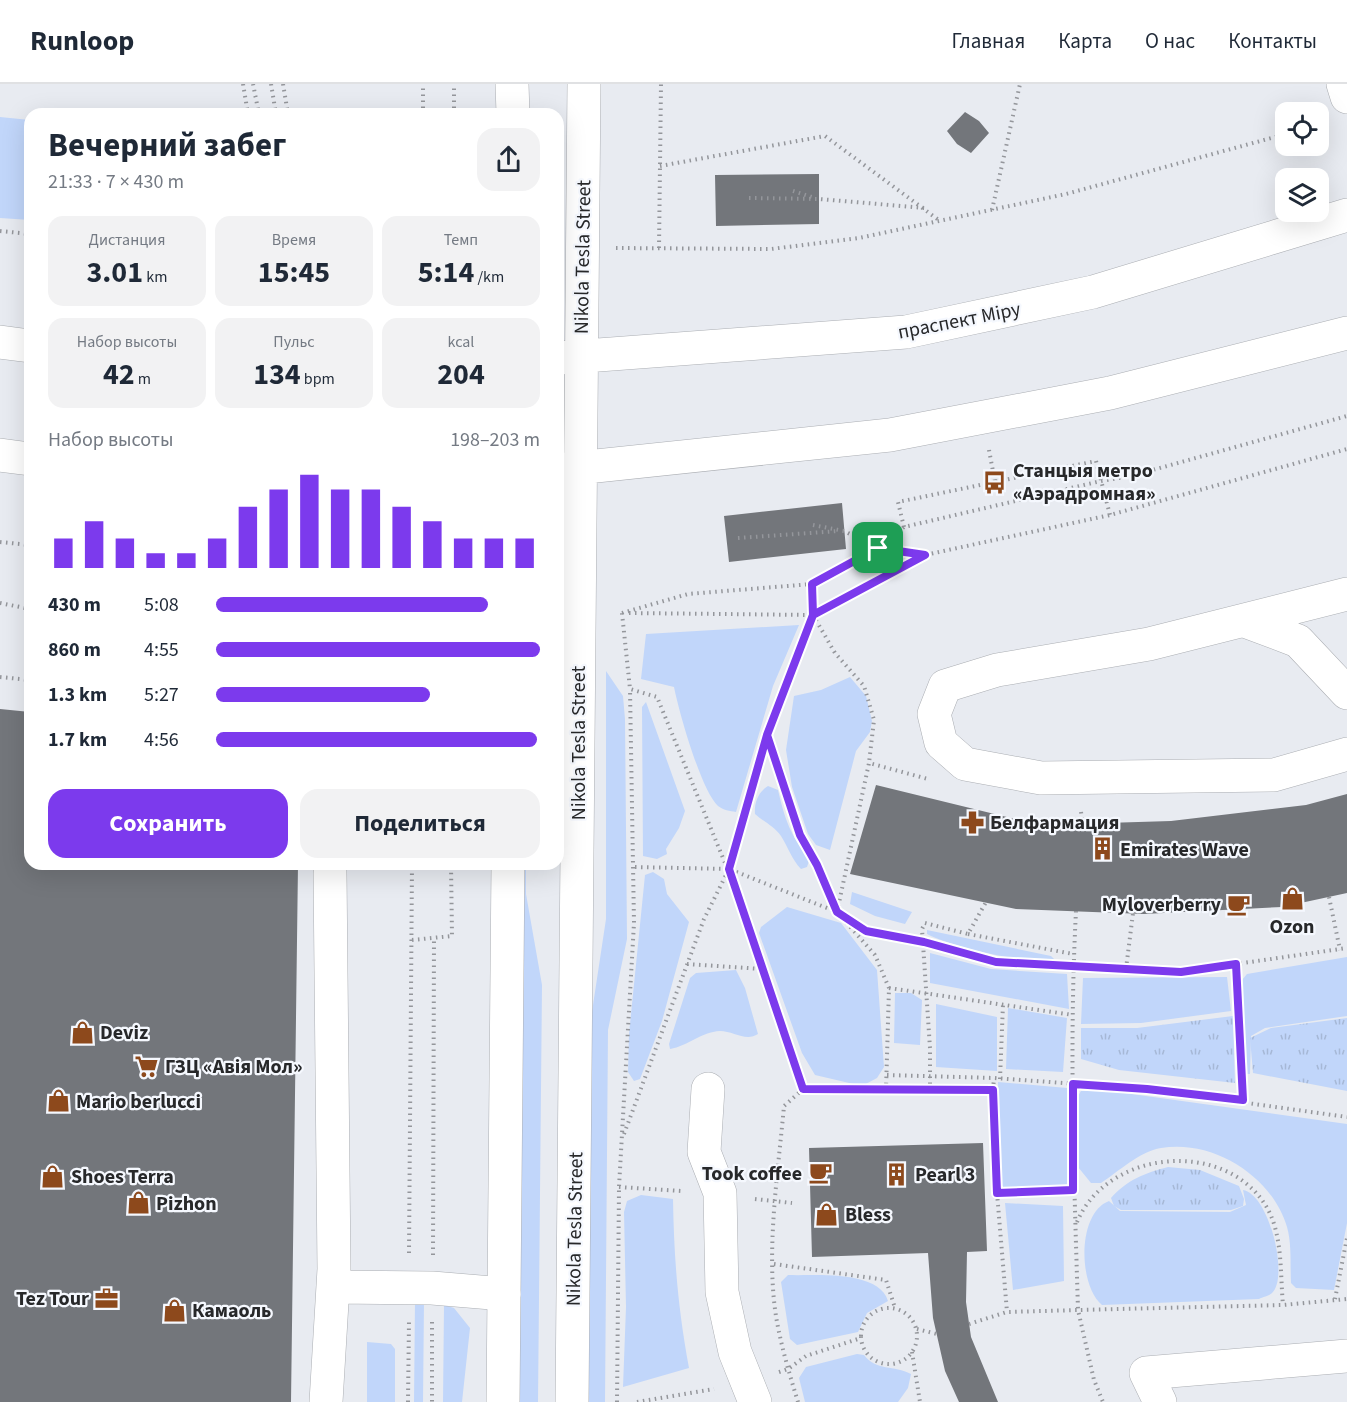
<!DOCTYPE html>
<html lang="ru">
<meta charset="utf-8">
<style>
:root{--surface:#fff;--page:#f2f2f3;--text:#1f2937;--muted:#747a83;--line:#e0e1e3;--accent:#7c3aed}
body{margin:0;font-family:"Source Sans 3",sans-serif;background:var(--page);color:var(--text);height:100vh;display:flex;flex-direction:column;font-size:22px;white-space:nowrap}
*{box-sizing:border-box;margin:0}
p{font-size:20px;color:var(--muted)}
.icon{flex:none;width:33px;height:33px;fill:none;stroke:currentColor;stroke-width:2;stroke-linecap:round;stroke-linejoin:round}
.map{position:relative;flex:1;overflow:hidden}
.side{position:absolute;left:24px;top:24px;width:540px;height:762px;display:flex;flex-direction:column;background:var(--surface);border-radius:18px;box-shadow:0 6px 24px #0002}
.side>*{flex:none}
.fabs{position:absolute;left:1275px;top:18px;display:grid;gap:12px}
.fabs a{display:grid;place-items:center;width:54px;height:54px;border-radius:12px;background:var(--surface);box-shadow:0 6px 24px #0002;font-size:30px}
.pin{position:absolute;display:grid;place-items:center;width:51px;height:51px;color:#fff;margin:-26px;border-radius:12px;box-shadow:0 3px 9px #0006}
.round{display:grid;place-items:center;flex:none;width:63px;height:63px;border-radius:18px;background:var(--page)}
.overview{display:flex;align-items:center;justify-content:space-between;height:102px;padding:0 24px}
h1{font-size:33px;font-weight:700;line-height:45px}
.metrics{display:grid;grid-template-columns:repeat(3,1fr);gap:9px;height:102px;padding:6px 24px}
.metrics div{display:grid;align-content:center;border-radius:15px;background:var(--page);text-align:center}
.metrics b{font-size:30px;font-weight:700}
.metrics small{font-size:16px;font-weight:400}
.metrics p{font-size:16px}
.chart{height:168px;padding:12px 24px}
.chart p{display:flex;justify-content:space-between}
.chart svg{width:100%;height:108px;margin-top:6px;stroke:var(--accent);stroke-width:6}
.cta{display:flex;gap:12px;margin-top:auto;padding:12px 24px}
.cta a{flex:1;height:69px;border-radius:18px;background:var(--accent);color:#fff;font-size:24px;font-weight:700;line-height:69px;text-align:center}
.cta a+a{background:var(--page);color:var(--text)}
ul{padding:0 24px;list-style:none;font-size:20px}
li{display:grid;grid-template-columns:96px 72px 1fr;align-items:center;height:45px}
li i{height:15px;border-radius:8px;background:var(--accent)}
header{display:flex;align-items:center;gap:36px;box-sizing:border-box;height:84px;padding:0 30px;background:var(--surface);border-bottom:2px solid var(--line)}
header strong{font-size:28px}
nav{display:flex;gap:33px;margin-inline-start:auto;font-size:21px}
.map>svg:first-child{display:block}
</style>
<header>
<strong>Runloop</strong>
<nav><a>Главная</a><a>Карта</a><a>О нас</a><a>Контакты</a></nav>
</header>
<div class="map">
<svg width="1347" height="1318" viewBox="0 0 1347 1318">
<defs>
<pattern id="park-tufts" width="24" height="20" patternUnits="userSpaceOnUse" patternTransform="scale(1.5)"><rect width="24" height="20" fill="#c1d6fa"/><path d="M3 7l-1-3M5 7V3M7 7l1-3M15 17l-1-3M17 17v-4M19 17l1-3" fill="none" stroke="#a6b8d6"/></pattern>
</defs>
<rect width="100%" height="100%" fill="#e8ebf1"/>
<path fill="#c1d6fa" d="M0,33L30,36V136L0,134Z
M799,541L773,602L736,728C730,727 723,726 718,722C701,706 679,628 674,603L641,595L646,550Z
M606,587L623,612L625,635L627,855L608,946L605,1318H587L590,941L606,835Z
M850,593L866,612L872,637L870,648L856,667L830,766L816,761L808,750L792,703L786,666L794,612L821,606Z
M646,618L685,727L679,744L666,765L667,770L657,775L643,772L642,623Z
M768,702L778,706C784,732 791,755 810,774L807,783L801,785C792,776 788,763 781,752C774,742 764,738 755,730C754,719 758,708 768,702Z
M517,780H526V810L542,901L538,1318H518Z
M653,788L664,795L667,810L689,838L662,937L640,995L634,997L628,988L629,950L645,791Z
M852,808L912,828L905,840L875,832L850,820Z
M787,823L841,839L877,886L884,983L877,994L862,1002L815,991L802,969L759,849L761,843Z
M927,846L1051,872L1055,876C1027,881 952,863 927,850Z
M930,869L991,885L1067,890L1069,925L930,899Z
M1347,873V932L1265,944L1251,952L1250,990H1246L1242,896L1247,890Z
M736,886L745,904L758,950C746,958 733,947 720,947C701,948 688,962 670,965L669,960L690,894L696,889Z
M1227,893L1231,927L1141,939L1081,940L1083,894Z
M895,909H911L922,916L920,961L894,959Z
M936,920L997,933V987L936,983Z
M1008,924L1067,934L1063,988L1006,985Z
M998,998L1067,1004V1102L1001,1105Z
M1081,1007H1110L1347,1040V1139L1334,1206L1296,1204L1291,1199C1290,1182 1292,1160 1287,1143C1272,1092 1213,1055 1161,1064C1140,1067 1118,1088 1101,1099H1091L1078,1083L1077,1014Z
M1243,1106C1270,1111 1289,1194 1272,1209C1269,1212 1262,1213 1259,1215L1102,1221C1078,1201 1077,1129 1109,1117L1120,1127L1230,1128L1246,1121Z
M641,1111L673,1115C674,1176 678,1224 689,1284L623,1303L626,1223L624,1128L627,1117Z
M1005,1119L1063,1122L1064,1197L1013,1206Z
M788,1191C815,1192 879,1186 888,1217L867,1229L858,1248L797,1261L790,1255L781,1198Z
M415,1217H424L423,1318H414Z
M444,1221L454,1224L470,1244L462,1318H443Z
M367,1258L391,1260L395,1265V1318H367Z
M857,1270L864,1271C876,1287 894,1281 911,1290L908,1304L898,1318H805L799,1294L806,1283Z"/>
<path fill="url(#park-tufts)" d="M1233,932L1235,999L1119,986L1081,975V944H1137Z
M1347,934V1007L1253,989L1250,954L1271,944Z
M1168,1083L1200,1086L1239,1102L1244,1115L1243,1122L1231,1126H1121L1114,1122L1111,1114C1127,1096 1145,1089 1168,1083Z"/>
<path fill="#73767b" d="M965,28L979,37L989,49L971,69L957,60L947,47Z
M819,90V140L716,142L715,91Z
M842,419L846,465L729,478L724,432Z
M0,625L30,628V780H298L291,1318H0Z
M876,701L1040,741L1171,737L1306,721L1347,710V809L1282,823L1144,830L1016,825L850,790Z
M983,1059L987,1167L967,1168L966,1218L971,1253L998,1318H959L945,1287L933,1234L928,1169L812,1173L809,1064Z"/>
<g fill="none" stroke-linecap="round" stroke-linejoin="round">
<defs>
<path id="minor" d="M1343,0L1347,13
M1347,510L1149,560L997,586L945,602L934,630L941,659L965,680L1041,694L1274,691L1347,670
M1245,537L1298,557L1347,609
M708,1005L704,1068L720,1109L722,1208L735,1268L755,1318
M334,1203L432,1204L504,1210
M326,1318L334,1185L330,789
M1160,1318L1146,1289L1347,1272"/>
<path id="major" d="M512,0L513,30
M0,258L30,262
M558,274L906,248L1093,208L1347,131
M0,371L30,375
M558,386L890,351L1110,309L1347,249
M503,1318L508,780
M572,1318L584,0"/>
</defs>
<use href="#minor" stroke="#abaeb3" stroke-width="34"/>
<use href="#major" stroke="#abaeb3" stroke-width="34"/>
<path stroke="#94969b" stroke-width="4" stroke-dasharray="1.5 4.5" stroke-linecap="butt" d="M243,0L248,30
M253,0L259,30
M271,0L276,30
M283,0L288,30
M423,30V0
M454,30V0
M660,82L825,52L940,137
M793,107L812,113
M749,114L819,115L925,124
M992,126L1020,0
M0,147L30,150
M616,164L771,165L859,154L1066,110L1286,50
M659,164L661,0
M989,366L995,398
M813,441L844,447L878,464L924,471
M904,443L898,418L1096,377L1110,431
M738,454L839,447
M0,458L30,461
M0,519L30,525
M622,529L688,510L812,500L878,464L904,443L1101,397L1131,392L1347,332
M622,529L630,605L657,613L748,835L803,1005
M629,529L813,531L925,471L1110,431L1347,365
M813,531L835,569L864,602L874,636L869,679
M0,593L30,596
M767,652L799,751L817,781L837,828L875,871L889,904L886,1006
M1081,728L1083,740
M635,783L729,785L837,828L866,847L924,858L996,878L1181,888L1347,864
M1329,813L1340,866
M1076,827C1069,960 1074,1093 1078,1226L1283,1221L1347,1215
M837,828L869,679L928,695
M968,850L1073,870
M412,856L452,852L451,780
M687,880L762,885
M1236,880L1243,1016
M1126,885L1133,829
M889,904L1073,931
M887,991L994,994L1147,1005L1347,1033
M1000,995L1003,920
M930,1006V964L922,845L925,839L968,850L986,818
M993,1006L994,994
M624,1050L704,835L729,785L767,651L813,531L812,500
M619,1103L682,1107
M997,1109L1007,1228
M755,1115L792,1119
M1077,1138C1107,1066 1224,1054 1266,1122C1283,1150 1280,1189 1283,1221
M409,1169L412,780
M433,1171L434,853
M774,1180L886,1196L895,1224
M1335,1215L1347,1154
M861 1252a28 28 0 1 1 56 0a28 28 0 1 1-56 0Z
M432,1238V1318
M969,1240L1007,1228L1078,1226L1094,1296L1103,1318
M917,1245L937,1250
M912,1268L920,1318
M779,1288L788,1285L806,1272L861,1254
M408,1318L409,1237
M617,1318L619,1103L634,839L630,605
M637,1318L714,1305
M798,1318C790,1292 782,1265 777,1238C765,1172 778,1089 784,1022L803,1005L993,1006L997,1109L1073,1106"/>
<use href="#minor" stroke="#fff" stroke-width="33"/>
<use href="#major" stroke="#fff" stroke-width="33"/>
</g>
<g fill="none" stroke-linecap="round" stroke-linejoin="round">
<defs>
<path id="route" d="M878,464L812,500L813,531L767,651L729,785L803,1005L993,1006L997,1109L1073,1106V1000L1147,1005L1243,1016L1236,880L1181,888L996,878L924,858L866,847L837,828L817,781L800,751L767,651L813,531L925,471L878,464"/>
</defs>
<use href="#route" stroke="#fff" stroke-width="12"/>
<use href="#route" stroke="#7c3aed" stroke-width="8"/>
</g>
<defs>
<symbol id="bus-bare" viewBox="-9 -9 18 18"><path d="M-5-6H5V4H4V6H2V4H-2V6H-4V4H-5ZM-3.5-4V0h7V-4ZM-3.5 1.2v1.5H-2V1.2ZM2 1.2v1.5H3.5V1.2Z" fill="#8d491c" stroke="#f5f8fe" stroke-width="2.5" paint-order="stroke"/></symbol>
<symbol id="pharmacy-bare" viewBox="-9 -9 18 18"><path d="M-2-6h4v4h4v4h-4v4h-4v-4h-4v-4h4Z" fill="#8d491c" stroke="#f5f8fe" stroke-width="2.5" paint-order="stroke"/></symbol>
<symbol id="building-bare" viewBox="-9 -9 18 18"><path d="M-4-6H4V6H1V3H-1V6H-4ZM-2.5-4.3h1.7v1.8h-1.7ZM.8-4.3h1.7v1.8H.8ZM-2.5-1h1.7V.8h-1.7ZM.8-1h1.7V.8H.8Z" fill="#8d491c" stroke="#f5f8fe" stroke-width="2.5" paint-order="stroke"/></symbol>
<symbol id="shop-bare" viewBox="-9 -9 18 18"><path d="M-5-2.5h2.3a2.7 3.5 0 0 1 5.4 0H5L5.5 6h-11ZM-1.5-2.5h3a1.5 2.3 0 0 0-3 0Z" fill="#8d491c" stroke="#f5f8fe" stroke-width="2.5" paint-order="stroke"/></symbol>
<symbol id="cafe-bare" viewBox="-9 -9 18 18"><path d="M-5.5-4.5H6V0H3Q3 3.5 0 3.5H-2.5Q-5.5 3.5-5.5 0ZM3-3.2v2h1.7v-2ZM-6 4.5H4V6H-6Z" fill="#8d491c" stroke="#f5f8fe" stroke-width="2.5" paint-order="stroke"/></symbol>
<symbol id="supermarket-bare" viewBox="-9 -9 18 18"><path d="M-6-5.5h2.5l.6 2H6L4.5 2H-2.5L-4.4-4H-6ZM-1.5 3.2a1.3 1.3 0 1 0 .1 0ZM3 3.2a1.3 1.3 0 1 0 .1 0Z" fill="#8d491c" stroke="#f5f8fe" stroke-width="2.5" paint-order="stroke"/></symbol>
<symbol id="office-bare" viewBox="-9 -9 18 18"><path d="M-6-3h4V-5.5h4V-3h4V5H-6ZM-1-4.5V-3h2v-1.5ZM-6 0V1H6V0Z" fill="#8d491c" stroke="#f5f8fe" stroke-width="2.5" paint-order="stroke"/></symbol>
</defs>
<g fill-rule="evenodd">
<use href="#bus-bare" x="978" y="382" width="33" height="33"/>
<use href="#pharmacy-bare" x="956" y="722" width="33" height="33"/>
<use href="#building-bare" x="1086" y="748" width="33" height="33"/>
<use href="#shop-bare" x="1276" y="798" width="33" height="33"/>
<use href="#cafe-bare" x="1222" y="804" width="33" height="33"/>
<use href="#shop-bare" x="66" y="932" width="33" height="33"/>
<use href="#supermarket-bare" x="130" y="966" width="33" height="33"/>
<use href="#shop-bare" x="42" y="1000" width="33" height="33"/>
<use href="#cafe-bare" x="804" y="1072" width="33" height="33"/>
<use href="#building-bare" x="880" y="1074" width="33" height="33"/>
<use href="#shop-bare" x="36" y="1076" width="33" height="33"/>
<use href="#shop-bare" x="122" y="1102" width="33" height="33"/>
<use href="#shop-bare" x="810" y="1114" width="33" height="33"/>
<use href="#office-bare" x="90" y="1198" width="33" height="33"/>
<use href="#shop-bare" x="158" y="1210" width="33" height="33"/>
</g>
<g text-anchor="middle" stroke-width="4.5" stroke-linejoin="round" paint-order="stroke">
<g font-size="20" fill="#27282a" stroke="#f5f8fe">
<text transform="translate(582 173) rotate(-89)" y="7">Nikola Tesla Street</text>
<text transform="translate(959 236) rotate(-11)" y="7">праспект Міру</text>
<text transform="translate(578 659) rotate(-90)" y="7">Nikola Tesla Street</text>
<text transform="translate(574 1145) rotate(-89)" y="7">Nikola Tesla Street</text>
</g>
<g font-size="20" font-weight="bold" fill="#27282a" stroke="#f5f8fe" text-anchor="start">
<text x="1013" y="393">Станцыя метро<tspan x="1013" dy="23">«Аэрадромная»</tspan></text>
<text x="990" y="745">Белфармация</text>
<text x="1120" y="772">Emirates Wave</text>
<text x="1221" y="827" text-anchor="end">Myloverberry</text>
<text x="1292" y="849" text-anchor="middle">Ozon</text>
<text x="100" y="955">Deviz</text>
<text x="165" y="989">ГЗЦ «Авія Мол»</text>
<text x="76" y="1024">Mario berlucci</text>
<text x="802" y="1096" text-anchor="end">Took coffee</text>
<text x="915" y="1097">Pearl 3</text>
<text x="71" y="1099">Shoes Terra</text>
<text x="156" y="1126">Pizhon</text>
<text x="845" y="1137">Bless</text>
<text x="89" y="1221" text-anchor="end">Tez Tour</text>
<text x="192" y="1233">Камаоль</text>
</g>
</g>
</svg>
<div class="fabs">
<a><svg class="icon" aria-label="locate" viewBox="0 0 24 24"><circle cx="12" cy="12" r="6"/><path d="M12 2v4M12 18v4M2 12h4M18 12h4"/></svg></a>
<a><svg class="icon" aria-label="layers" viewBox="0 0 24 24"><path d="M12 4l9 5-9 5-9-5zM3 14l9 5 9-5"/></svg></a>
</div>
<div class="pin" style="left:878px;top:464px;background:#1e9e55"><svg class="icon" aria-label="arrive" viewBox="0 0 24 24"><path d="M6 21V4h12l-3 4 3 4H6"/></svg></div>
<section class="side">
<div class="overview"><div><h1>Вечерний забег</h1><p>21:33 · 7 × 430 m</p></div><a class="round"><svg class="icon" aria-label="share" viewBox="0 0 24 24"><path d="M12 15V3M7 8l5-5 5 5M5 13v7h14v-7"/></svg></a></div>
<div class="metrics">
<div><p>Дистанция</p><b>3.01<small> km</small></b></div>
<div><p>Время</p><b>15:45</b></div>
<div><p>Темп</p><b>5:14<small> /km</small></b></div>
</div>
<div class="metrics">
<div><p>Набор высоты</p><b>42<small> m</small></b></div>
<div><p>Пульс</p><b>134<small> bpm</small></b></div>
<div><p>kcal</p><b>204</b></div>
</div>
<div class="chart"><p><span>Набор высоты</span>198–203 m</p>
<svg viewBox="0 0 160 44" preserveAspectRatio="none"><path d="M5 44V32M15 44V25M25 44V32M35 44V38M45 44V38M55 44V32M65 44V19M75 44V12M85 44V6M95 44V12M105 44V12M115 44V19M125 44V25M135 44V32M145 44V32M155 44V32"/></svg>
</div>
<ul>
<li><b>430 m</b>5:08<i style="width:84%"></i></li>
<li><b>860 m</b>4:55<i style="width:100%"></i></li>
<li><b>1.3 km</b>5:27<i style="width:66%"></i></li>
<li><b>1.7 km</b>4:56<i style="width:99%"></i></li>
</ul>
<div class="cta"><a>Сохранить</a><a>Поделиться</a></div>
</section>
</div>
